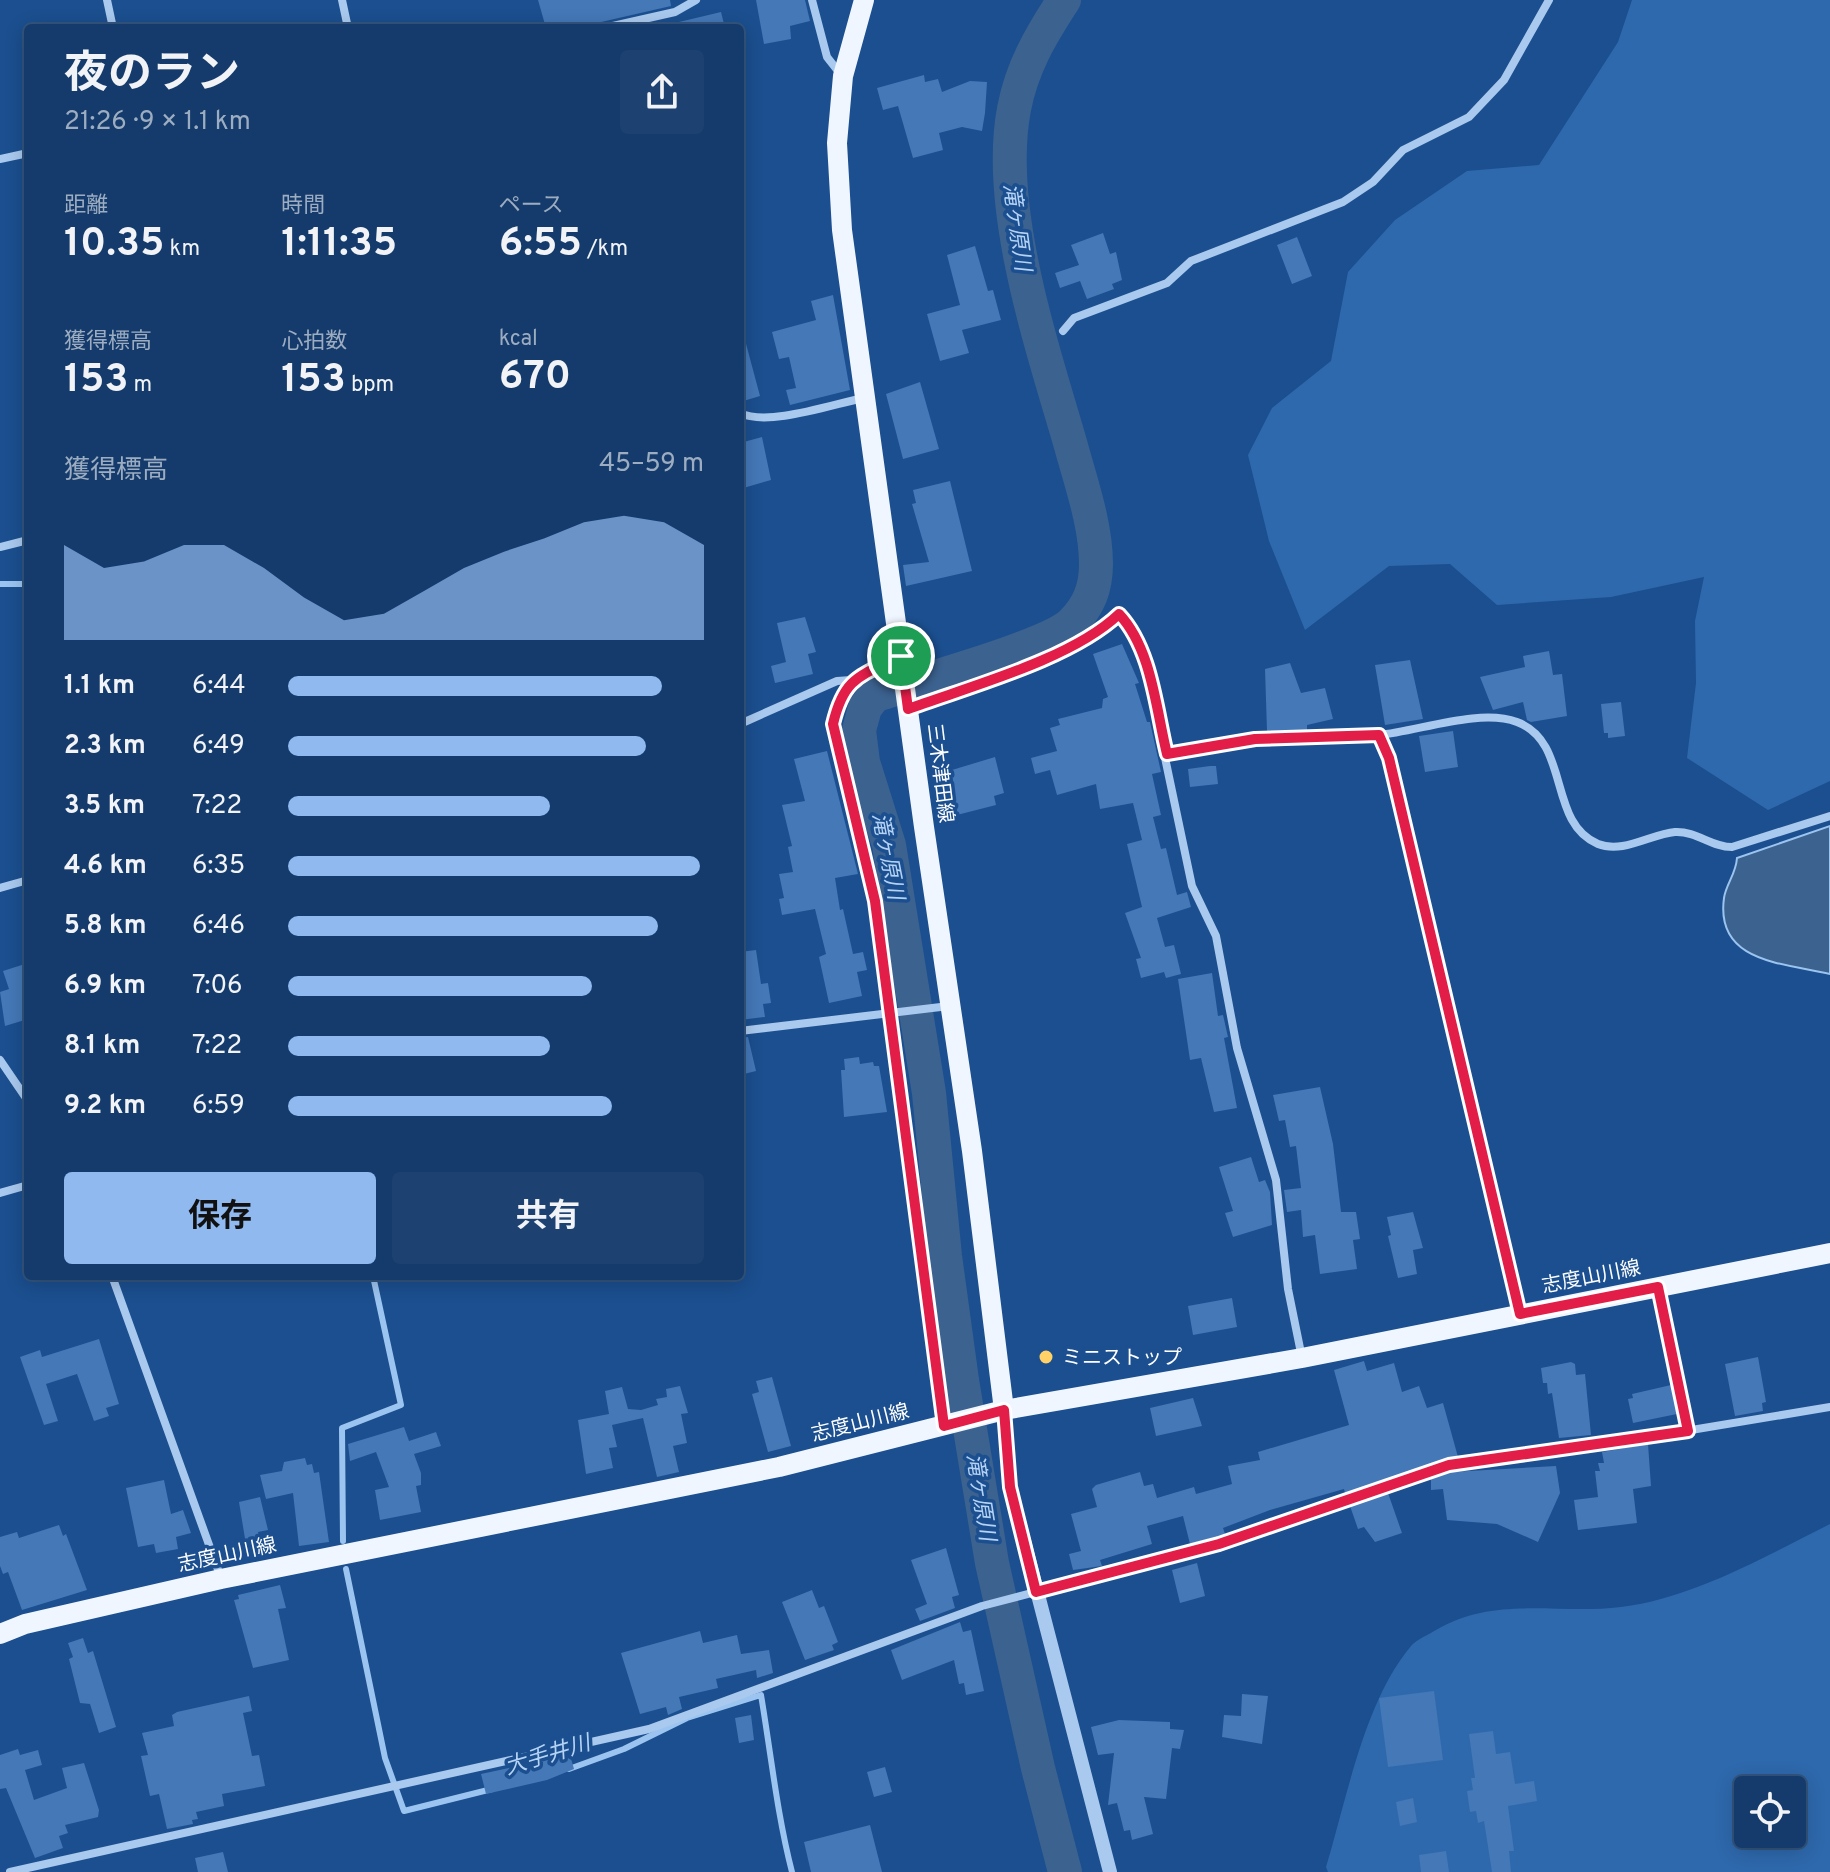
<!DOCTYPE html>
<html lang="ja">
<meta charset="utf-8">
<style>
:root{--surface:#143b6b;--page:#1d4271;--text:#f1f3f6;--muted:#9dadc1;--line:#33557e;--accent:#90b9f0}
body{margin:0;font-family:Overpass,"Noto Sans JP",sans-serif;background:var(--page);color:var(--text);height:100vh;display:flex;flex-direction:column;font-size:30px;white-space:nowrap}
*{box-sizing:border-box;margin:0}
p{font-size:26px;color:var(--muted)}
.icon{flex:none;width:44px;height:44px;fill:none;stroke:currentColor;stroke-width:2;stroke-linecap:round;stroke-linejoin:round}
.map{position:relative;flex:1;overflow:hidden}
.details{position:absolute;left:24px;top:24px;width:720px;height:1256px;display:flex;flex-direction:column;background:var(--surface);border-radius:8px;box-shadow:0 4px 20px #0003,0 0 0 2px var(--line)}
.details>*{flex:none}
.tools{position:absolute;left:1734px;top:1776px;display:grid;gap:16px}
.tools a{display:grid;place-items:center;width:72px;height:72px;border-radius:8px;background:var(--surface);box-shadow:0 4px 20px #0003,0 0 0 2px var(--line);font-size:40px}
.pin{position:absolute;display:grid;place-items:center;width:68px;height:68px;color:#fff;margin:-34px;border:4px solid #fff;border-radius:50%;box-shadow:0 2px 8px #0007}
.round{display:grid;place-items:center;flex:none;width:84px;height:84px;border-radius:8px;background:var(--page)}
.summary{display:flex;align-items:center;justify-content:space-between;height:136px;padding:0 40px}
h1{font-size:44px;font-weight:700;line-height:60px}
.figures{display:grid;grid-template-columns:repeat(3,1fr);gap:12px;height:136px;padding:8px 40px}
.figures div{display:grid;align-content:center}
.figures b{font-size:40px;font-weight:700}
.figures small{font-size:22px;font-weight:400}
.figures p{font-size:22px}
.chart{height:224px;padding:16px 40px}
.chart p{display:flex;justify-content:space-between}
.chart svg{width:100%;height:144px;margin-top:8px;fill:var(--accent);opacity:.7}
.cta{display:flex;gap:16px;margin-top:auto;padding:16px 40px}
.cta a{flex:1;height:92px;border-radius:8px;background:var(--accent);color:#111;font-size:32px;font-weight:700;line-height:92px;text-align:center}
.cta a+a{background:var(--page);color:var(--text)}
ul{padding:0 40px;list-style:none;font-size:26px}
li{display:grid;grid-template-columns:128px 96px 1fr;align-items:center;height:60px}
li i{height:20px;border-radius:10px;background:var(--accent)}
.map>svg:first-child{display:block}
</style>
<div class="map">
<svg width="1830" height="1872" viewBox="0 0 1830 1872">
<rect width="100%" height="100%" fill="#1b4f8f"/>
<path fill="#2e69ad" fill-rule="evenodd" d="M1632,0H1830V781L1768,810L1687,758L1696,683L1695,621L1704,577L1611,597L1497,605L1450,564L1389,566L1305,630L1269,541L1248,455L1272,408L1331,361L1348,272L1395,220L1467,171L1539,165L1618,42Z
M1830,1524V1872H1328L1326,1867C1347,1798 1364,1702 1411,1646C1417,1639 1428,1635 1436,1630C1494,1595 1557,1615 1621,1607C1694,1598 1766,1556 1830,1524ZM1748,1790H1792V1834H1748Z"/>
<path fill="#3c6290" stroke="#9cc4f0" stroke-width="2" d="M1830,826V974C1784,963 1715,963 1724,898C1726,884 1736,874 1737,858Z"/>
<g fill="none" stroke-linecap="round" stroke-linejoin="round">
<path stroke="#9cc4f0" stroke-width="6" d="M0,584H28
M343,1541L342,1428L401,1405L373,1276
M346,1569L385,1758L404,1811L492,1789
M569,1769L624,1749L687,1718L761,1695C771,1754 777,1814 792,1872"/>
<path stroke="#3c6290" stroke-width="34" d="M1064,0C1041,35 1022,67 1014,109C995,209 1043,349 1071,446C1081,483 1096,525 1096,564C1096,588 1089,606 1072,623C1047,647 914,682 874,696L865,708L859,730L863,762L889,845L929,1093L945,1256L962,1380L992,1563L1038,1768L1065,1872"/>
</g>
<path fill="#4478b7" d="M538,0H670L671,6L575,28H546Z
M756,0H805L810,21L790,26L791,39L764,44Z
M721,12L725,28H680L679,22Z
M924,75L925,82L938,79L942,92L970,81L987,82L985,113L982,131L962,127L939,133L943,150L913,158L898,106L883,110L877,88Z
M1103,233L1110,254L1116,252L1122,280L1112,284L1114,289L1087,299L1080,281L1060,288L1055,273L1079,265L1071,245Z
M1297,237L1312,276L1292,284L1277,245Z
M975,246L988,291L993,290L1001,320L962,330L969,353L940,361L927,314L960,305L947,255Z
M833,295L850,390L790,405L786,390L796,388L789,357L779,359L772,332L816,320L811,301Z
M740,340H745L760,396L740,402Z
M920,382L939,449L903,459L886,394Z
M762,437L771,480L740,489V443Z
M950,481L972,571L906,586L903,565L929,562L912,504L916,503L913,490Z
M805,617L816,652L808,654L813,674L775,683L771,666L786,662L777,623Z
M1122,644L1139,683L1135,684L1147,722H1150L1161,772L1152,774L1161,815L1153,817L1161,849L1166,848L1177,895L1187,892L1191,907L1157,918L1165,947L1174,945L1181,974L1166,978L1164,972L1141,978L1136,959L1141,958L1125,913L1142,907L1127,844L1142,840L1133,803L1100,809L1096,784L1057,795L1050,770L1035,774L1031,758L1057,751L1050,728L1060,725L1058,719L1102,708L1103,699L1108,697L1093,654Z
M1549,651L1553,675L1562,674L1567,716L1531,722L1527,720L1523,702L1493,710L1480,677L1525,667L1523,656Z
M1410,660L1423,719L1385,725L1375,665Z
M1290,663L1301,693L1325,688L1333,719L1307,725V730L1267,731L1265,669Z
M1621,702L1625,736L1608,738V733H1604L1601,704Z
M1453,731L1458,767L1425,772L1419,736Z
M827,751L858,874L835,878L840,910L843,909L853,954L863,952L867,970L857,972L862,996L829,1003L819,957L826,954L815,909L782,915L779,899L784,898L779,874L793,872L788,847L792,846L782,805L805,801L794,759Z
M995,757L1004,793L994,796L996,805L953,816L942,773Z
M1210,766H1216L1218,784L1190,787L1188,769Z
M756,950L761,984L768,983L771,1003L763,1004L765,1017L740,1020V952Z
M28,963V1019L5,1026L0,992L9,989L3,971Z
M1212,973L1218,1016L1223,1015L1228,1037L1224,1038L1237,1108L1214,1112L1201,1058L1190,1060L1178,979Z
M748,1037L756,1071L740,1075V1038Z
M859,1057L860,1064L873,1062L874,1066H879L887,1112L844,1117L841,1070H845L844,1059Z
M1320,1087L1333,1144L1341,1212H1356L1360,1239L1353,1240L1357,1269L1320,1274L1315,1235L1303,1237L1301,1210L1287,1212L1284,1190L1301,1188L1296,1146L1290,1147L1285,1120L1279,1121L1273,1095Z
M1251,1157L1259,1182L1265,1180L1270,1192L1272,1225L1233,1237L1225,1213L1233,1211L1219,1167Z
M1413,1212L1423,1248L1413,1250L1417,1274L1398,1278L1388,1236L1391,1235L1387,1217Z
M1232,1298L1237,1327L1193,1335L1188,1306Z
M99,1339L119,1404L106,1408L109,1416L94,1421L77,1374L46,1384L58,1421L44,1425L20,1357L40,1350L42,1357Z
M1758,1357L1766,1402L1762,1403L1763,1411L1735,1416L1725,1364Z
M1364,1361L1367,1371L1394,1363L1402,1392L1419,1386L1427,1408L1443,1403L1458,1457L1345,1493L1344,1489L1270,1510L1223,1528L1225,1534L1190,1544L1183,1516L1147,1526L1152,1544L1100,1560L1102,1566L1073,1570L1069,1554L1081,1551L1071,1514L1097,1507L1092,1489L1096,1485L1140,1472L1144,1486L1153,1484L1157,1498L1194,1487L1196,1494L1232,1484L1228,1466L1260,1460L1258,1452L1349,1425L1334,1370Z
M1571,1362L1575,1364L1576,1375L1585,1374L1591,1435L1559,1438L1552,1393L1548,1394L1547,1383H1543L1541,1368Z
M772,1377L791,1446L768,1452L752,1394L759,1392L756,1381Z
M1671,1385L1677,1414L1633,1423L1628,1399L1633,1398L1632,1394Z
M680,1386L688,1413L681,1414L687,1443L673,1446L679,1472L657,1477L643,1418L612,1425L617,1447L609,1448L613,1468L586,1474L578,1420L609,1414L605,1391L622,1387L628,1409L641,1410L658,1405L656,1399L667,1397L666,1389Z
M1193,1398L1202,1426L1156,1436L1150,1408Z
M404,1427L409,1441L436,1432L441,1446L414,1454L421,1473V1485L416,1486L421,1512L380,1520L375,1490L389,1487L376,1452L350,1461L348,1444Z
M1648,1444L1651,1486L1633,1489L1637,1523L1578,1530L1574,1500L1598,1497L1595,1471H1600L1598,1463H1604L1602,1452Z
M305,1458L307,1465L312,1464L314,1473L319,1472L329,1542L299,1546L293,1493L266,1499L260,1475L282,1471L284,1462Z
M1556,1466L1560,1493L1538,1542L1497,1524L1447,1520L1443,1489L1431,1490V1479L1451,1472Z
M164,1480L171,1514L183,1510L191,1533L176,1537L178,1549L156,1553L154,1544L138,1547L126,1488Z
M1388,1493L1402,1533L1375,1542L1364,1527L1358,1529L1350,1506Z
M260,1497L268,1530L258,1532L262,1548L247,1551L239,1502Z
M59,1525L63,1536L66,1534L87,1590L22,1610L8,1572L3,1574L0,1566V1537L17,1532L19,1538Z
M946,1548L959,1595L952,1597L955,1608L920,1621L915,1609L927,1604L911,1560Z
M1197,1563L1205,1596L1180,1603L1172,1570Z
M280,1585L286,1608L278,1609L289,1660L253,1668L234,1600L239,1599L238,1595Z
M812,1590L819,1608L824,1606L838,1642L832,1645L834,1650L805,1660L782,1602Z
M960,1622L963,1632L971,1630L984,1691L966,1695L964,1683L959,1684L954,1660L902,1680L891,1650Z
M700,1631L703,1643L737,1635L741,1654L769,1650L773,1673L757,1678L756,1670L716,1679L718,1688L679,1697L682,1709L668,1715L666,1707L640,1714L621,1653Z
M83,1638L88,1653L93,1651L116,1727L99,1733L90,1704L80,1703L69,1659L73,1657L68,1643Z
M1434,1691L1443,1760L1388,1767L1379,1698Z
M1242,1694L1268,1696L1262,1744L1222,1737L1224,1715L1241,1716Z
M249,1696L252,1711L243,1713L252,1756L259,1755L265,1786L222,1794L224,1806L196,1812L198,1819L192,1820L193,1824L167,1829L159,1794L150,1796L141,1756L148,1755L142,1733L174,1726L172,1715L177,1712Z
M751,1715L754,1740L739,1743L735,1718Z
M1119,1720L1170,1722V1729L1184,1730L1180,1749L1172,1748L1166,1799L1144,1797L1153,1834L1132,1840L1130,1830L1124,1831L1117,1803L1108,1805L1114,1753L1098,1755L1091,1727Z
M1493,1731L1496,1754L1510,1752L1515,1784L1534,1781L1537,1801L1508,1806L1514,1851H1509L1511,1872H1492L1484,1821L1478,1823L1476,1811L1470,1812L1467,1791L1473,1790L1471,1778H1475L1469,1734Z
M18,1749L20,1755L38,1750L42,1765L25,1770L34,1800L67,1788L62,1768L84,1763L99,1810L98,1817L65,1825L68,1833L59,1836L63,1848L35,1858L6,1788L0,1789V1755Z
M570,1755L574,1769L547,1780L486,1794L481,1774Z
M885,1767L892,1792L874,1797L867,1772Z
M1413,1798L1417,1822L1400,1826L1396,1802Z
M870,1825L882,1872H811L804,1842Z
M1446,1851L1449,1872H1421L1419,1855Z
M223,1852L228,1872H198L195,1858Z"/>
<g fill="none" stroke-linecap="round" stroke-linejoin="round">
<path stroke="#a9c9ee" stroke-width="8" d="M107,0L113,28
M342,0L348,28
M812,0L827,57L842,76
M604,28L675,12L696,0
M0,159L28,153
M1063,331L1074,318L1167,283L1191,261L1343,202L1373,182L1403,150L1469,117L1504,80L1549,0
M740,413C768,427 833,404 864,398
M0,547L28,540
M900,657C859,676 844,677 833,724L875,901L944,1426
M909,709C971,685 1072,659 1119,614L1130,626L1144,658L1192,886L1216,936L1237,1048L1276,1180L1288,1289L1302,1358
M740,724L837,681L851,680
M1379,735L1389,758L1519,1313
M1167,754C1197,749 1227,742 1257,739C1298,736 1339,738 1379,735C1419,731 1480,708 1517,722C1571,742 1547,823 1598,844C1623,854 1651,834 1675,832C1697,831 1711,847 1732,847L1830,816
M0,888L28,880
M740,1031L949,1006
M0,1060L28,1101
M0,1193L28,1185
M112,1276L221,1578
M1658,1287L1688,1431
M10,1872L649,1729L982,1606L1219,1544L1449,1465L1577,1449L1830,1407"/>
<path stroke="#a9c9ee" stroke-width="14" d="M1004,1410L1010,1487L1110,1872"/>
<path stroke="#f0f6ff" stroke-width="20" d="M864,0L843,76L837,143L842,230L924,827L972,1151L1004,1410
M0,1634L25,1624L221,1579L779,1467L1004,1410L1302,1358L1830,1253"/>
</g>
<g fill="none" stroke-linecap="round" stroke-linejoin="round">
<defs>
<path id="route" d="M1119,614C1152,649 1156,710 1167,754L1255,739L1379,735L1389,758L1520,1314L1658,1287L1688,1431L1449,1465L1219,1544L1036,1592L1010,1487L1004,1410L944,1426L875,901L833,724C844,677 860,676 901,656L908,709C971,686 1072,659 1119,614Z"/>
</defs>
<use href="#route" stroke="#fff" stroke-width="16"/>
<use href="#route" stroke="#e11d48" stroke-width="10"/>
</g>
<circle fill="#ffd166" stroke="#1b4f8f" stroke-width="3" cx="1046" cy="1357" r="8"/>
<g text-anchor="middle" stroke-width="7" stroke-linejoin="round" paint-order="stroke">
<g font-size="20" fill="#fff" stroke="#1b4f8f">
<text transform="translate(941 773) rotate(83)" y="7">三木津田線</text>
<text transform="translate(1591 1276) rotate(-11)" y="7">志度山川線</text>
<text transform="translate(860 1422) rotate(-14)" y="7">志度山川線</text>
<text transform="translate(227 1554) rotate(-12)" y="7">志度山川線</text>
</g>
<g font-size="20" fill="#fff" stroke="#1b4f8f" text-anchor="start">
<text x="1062" y="1364">ミニストップ</text>
</g>
<g font-size="22" font-style="italic" fill="#b5d3f5" stroke="#1b4f8f">
<text transform="translate(1018 227) rotate(82)" y="8">滝ヶ原川</text>
<text transform="translate(889 856) rotate(79)" y="8">滝ヶ原川</text>
<text transform="translate(982 1497) rotate(81)" y="8">滝ヶ原川</text>
<text transform="translate(547 1754) rotate(-17)" y="8">大手井川</text>
</g>
</g>
</svg>
<div class="tools">
<a><svg class="icon" aria-label="locate" viewBox="0 0 24 24"><circle cx="12" cy="12" r="6"/><path d="M12 2v4M12 18v4M2 12h4M18 12h4"/></svg></a>
</div>
<div class="pin" style="left:901px;top:656px;background:#1e9e55"><svg class="icon" aria-label="arrive" viewBox="0 0 24 24"><path d="M6 21V4h12l-3 4 3 4H6"/></svg></div>
<section class="details">
<div class="summary"><div><h1>夜のラン</h1><p>21:26 · 9 × 1.1 km</p></div><a class="round"><svg class="icon" aria-label="share" viewBox="0 0 24 24"><path d="M12 15V3M7 8l5-5 5 5M5 13v7h14v-7"/></svg></a></div>
<div class="figures">
<div><p>距離</p><b>10.35<small> km</small></b></div>
<div><p>時間</p><b>1:11:35</b></div>
<div><p>ペース</p><b>6:55<small> /km</small></b></div>
</div>
<div class="figures">
<div><p>獲得標高</p><b>153<small> m</small></b></div>
<div><p>心拍数</p><b>153<small> bpm</small></b></div>
<div><p>kcal</p><b>670</b></div>
</div>
<div class="chart"><p><span>獲得標高</span>45–59 m</p>
<svg viewBox="0 0 160 44" preserveAspectRatio="none"><path d="M0 44V15L10 22L20 20L30 15L40 15L50 22L60 31L70 38L80 36L90 29L100 22L110 17L120 13L130 8L140 6L150 8L160 15V44z"/></svg>
</div>
<ul>
<li><b>1.1 km</b>6:44<i style="width:90%"></i></li>
<li><b>2.3 km</b>6:49<i style="width:86%"></i></li>
<li><b>3.5 km</b>7:22<i style="width:63%"></i></li>
<li><b>4.6 km</b>6:35<i style="width:99%"></i></li>
<li><b>5.8 km</b>6:46<i style="width:89%"></i></li>
<li><b>6.9 km</b>7:06<i style="width:73%"></i></li>
<li><b>8.1 km</b>7:22<i style="width:63%"></i></li>
<li><b>9.2 km</b>6:59<i style="width:78%"></i></li>
</ul>
<div class="cta"><a>保存</a><a>共有</a></div>
</section>
</div>
